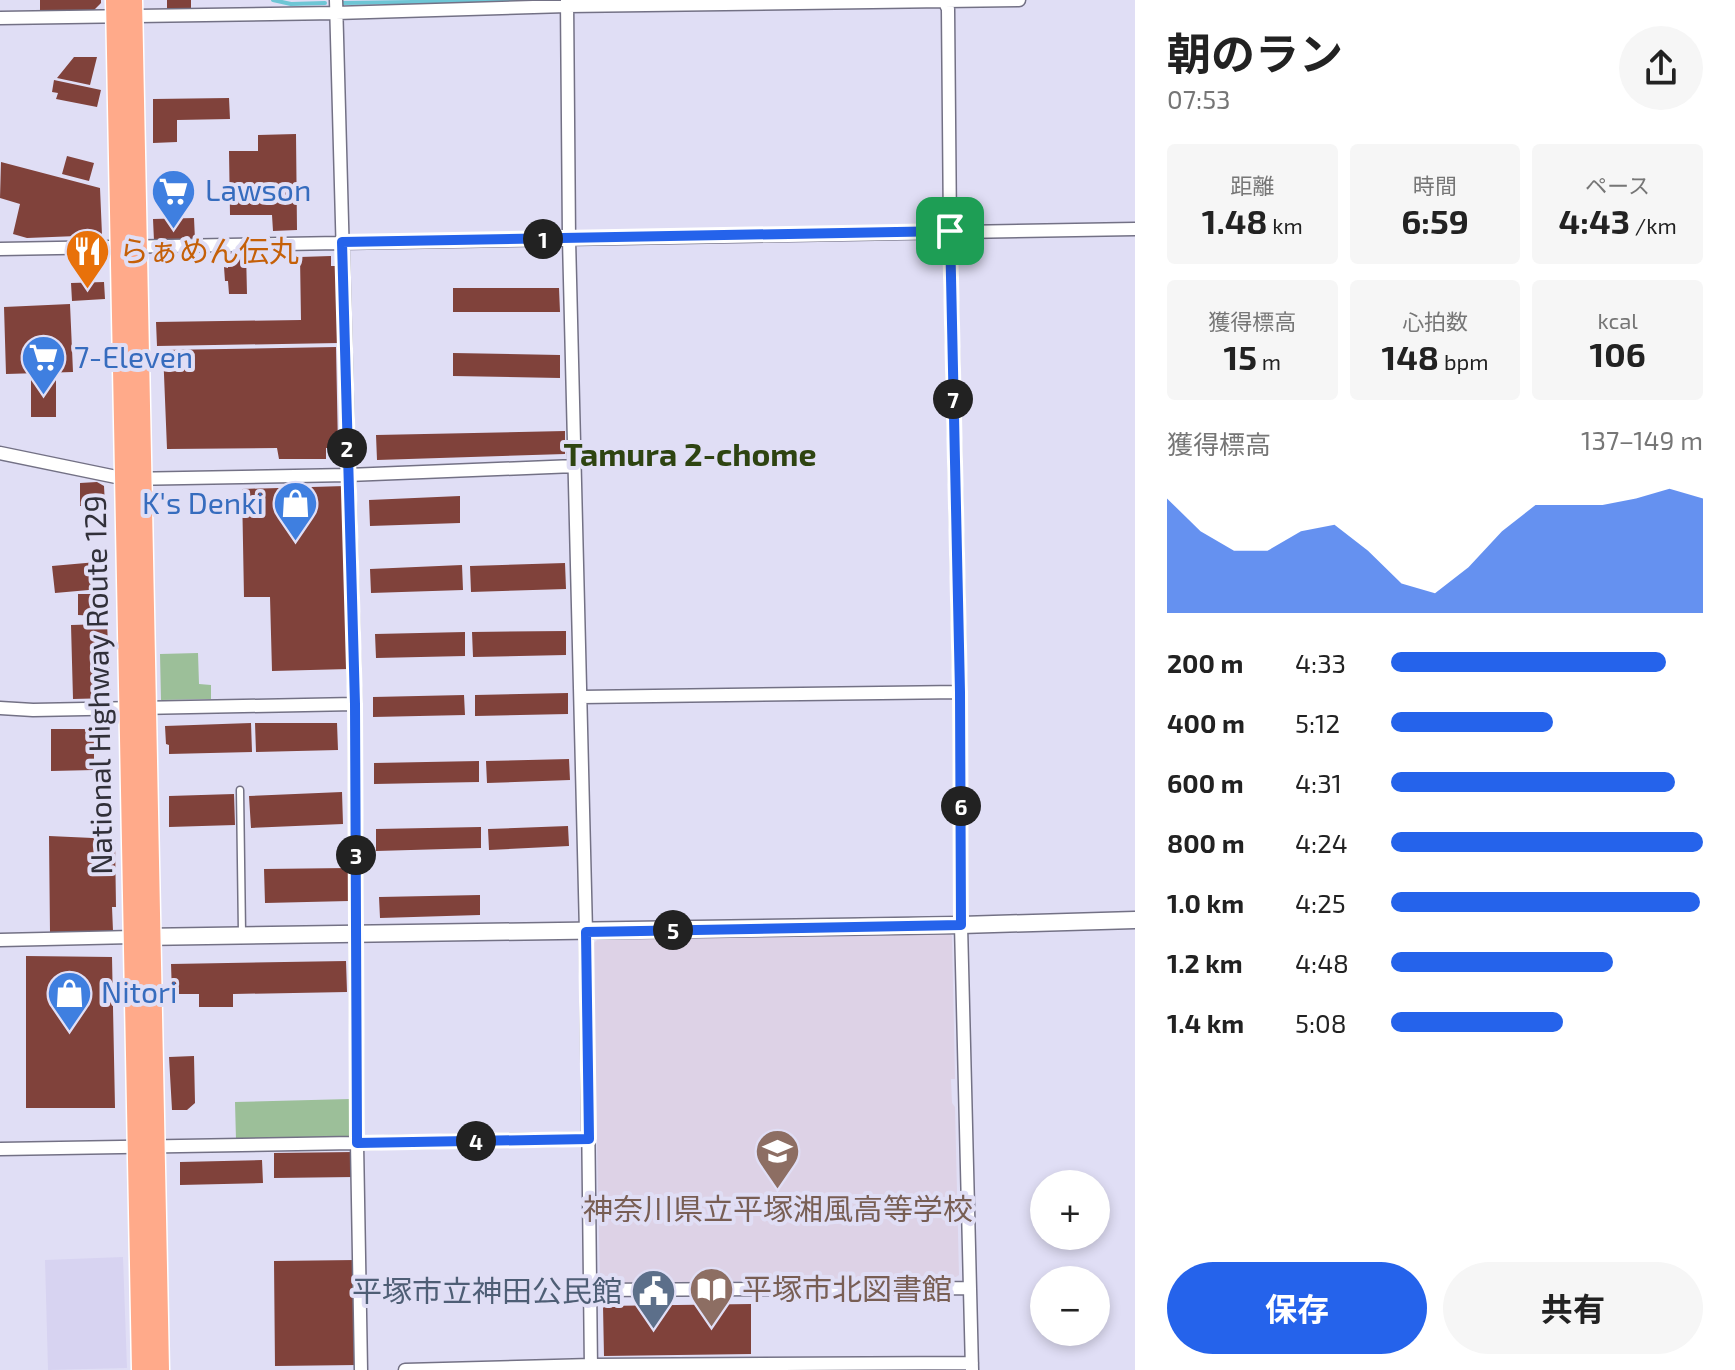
<!DOCTYPE html>
<html lang="ja">
<meta charset="utf-8">
<style>
:root{--surface:#fff;--page:#f6f6f6;--text:#222;--muted:#767676;--accent:#2563eb}
body{margin:0;font-family:"Exo 2","Noto Sans JP",sans-serif;background:var(--page);color:var(--text);height:100vh;display:flex;flex-direction:column;font-size:30px;white-space:nowrap}
*{box-sizing:border-box;margin:0}
p{font-size:26px;color:var(--muted)}
.icon{flex:none;width:44px;height:44px;fill:none;stroke:currentColor;stroke-width:2;stroke-linecap:round;stroke-linejoin:round}
.map{position:relative;flex:1;overflow:hidden}
.side{display:flex;flex-direction:column;background:var(--surface);width:600px}
.side>*{flex:none}
.controls{position:absolute;left:1030px;top:1170px;display:grid;gap:16px}
.controls a{display:grid;place-items:center;width:80px;height:80px;border-radius:50%;background:var(--surface);box-shadow:0 4px 12px #0003;font-size:40px}
.pin{position:absolute;display:grid;place-items:center;width:68px;height:68px;color:#fff;margin:-34px;border-radius:16px;box-shadow:0 4px 12px #0006}
.km{position:absolute;width:40px;height:40px;margin:-20px;border-radius:50%;background:#222;color:#fff;font-size:22px;line-height:40px;text-align:center}
.round{display:grid;place-items:center;flex:none;width:84px;height:84px;border-radius:42px;background:var(--page)}
.headline{display:flex;align-items:center;justify-content:space-between;height:136px;padding:0 32px}
h1{font-size:44px;font-weight:700;line-height:60px}
.figures{display:grid;grid-template-columns:repeat(3,1fr);gap:12px;height:136px;padding:8px 32px}
.figures div{display:grid;align-content:center;border-radius:8px;background:var(--page);text-align:center}
.figures b{font-size:34px;font-weight:700}
.figures small{font-size:22px;font-weight:400}
.figures p{font-size:22px}
.chart{height:224px;padding:16px 32px}
.chart p{display:flex;justify-content:space-between}
.chart svg{width:100%;height:144px;margin-top:8px;fill:var(--accent);opacity:.7}
.button{display:flex;gap:16px;margin-top:auto;padding:16px 32px}
.button a{flex:1;height:92px;border-radius:48px;background:var(--accent);color:#fff;font-size:32px;font-weight:700;line-height:92px;text-align:center}
.button a+a{background:var(--page);color:var(--text)}
ul{padding:0 32px;list-style:none;font-size:26px}
li{display:grid;grid-template-columns:128px 96px 1fr;align-items:center;height:60px}
li i{height:20px;border-radius:10px;background:var(--accent)}
main{display:flex;flex:1;min-height:0}
.map>svg:first-child{display:block}
</style>
<main>
<div class="map">
<svg width="1135" height="1370" viewBox="0 0 1135 1370">
<rect width="100%" height="100%" fill="#e0def5"/>
<path fill="#d7d3f1" d="M123,1257L127,1368L48,1370L45,1260Z"/>
<path fill="#ddd2e6" d="M950,934L952,936L955,1079H951L952,1103L955,1107L959,1275L956,1277L600,1284L593,944L597,940Z"/>
<path fill="#9cbf99" d="M198,653L199,684L211,685V699L161,700L160,654Z
M350,1099L351,1134L348,1137L236,1140L235,1102Z"/>
<g fill="none" stroke-linecap="round" stroke-linejoin="round">
<path stroke="#6ec6d5" stroke-width="4" d="M273,0L291,4L325,3
M342,3L555,0"/>
</g>
<path fill="#80423b" d="M40,0H101V3L94,10L40,14Z
M167,0H191V10L167,11Z
M74,57H97L90,85L57,78Z
M54,80L101,90L97,107L56,99L58,93L52,92Z
M229,98L230,119L177,120V142L153,143V99Z
M296,134L297,230L273,231L272,215H230L229,151H258V135Z
M67,156L94,163L89,181L62,174Z
M1,162L100,188L102,235L27,238L13,234L20,204L0,198Z
M194,218L195,240L154,241L153,219Z
M246,251L247,294H229L228,281H225L224,267L228,268V252Z
M331,256V266H338L339,343L157,346L156,322L301,320L300,257Z
M104,282L105,299L72,301L71,283Z
M453,288H559L560,312H453Z
M70,304L73,372L6,374L4,307Z
M336,347L338,448H326V459H279L277,448L167,449L163,350Z
M453,353L560,355V378L453,376Z
M31,377H56V417H31Z
M565,431V454L377,460L376,435Z
M97,482L104,486L105,505L80,506V483Z
M345,486L349,669L272,671L270,597H244L242,489Z
M460,496V523L370,526L369,500Z
M97,562L100,589L55,593L52,566Z
M565,563L566,589L471,592L470,566Z
M462,565L463,590L371,593L370,569Z
M78,594H97V616L78,615Z
M107,624L111,698L73,699L71,625Z
M566,631V655L473,657L472,632Z
M465,632V656L376,658L375,634Z
M568,693V714L475,716V695Z
M464,695L465,715L373,717V697Z
M251,723L252,752L169,754V745L166,744L165,726Z
M255,723H337L338,750L256,752Z
M51,729H94V770L51,771Z
M569,759L570,780L487,783L486,761Z
M479,761V782L374,784V763Z
M342,792L343,824L251,828L249,796Z
M234,794L235,825L169,827V796Z
M568,826L569,846L489,850L488,829Z
M481,827V848L376,851V829Z
M49,836L115,839L116,907H112L113,931L50,933Z
M348,868L349,901L265,903L264,869Z
M480,895V915L380,918L379,897Z
M26,956L112,957L115,1108H26Z
M346,961L347,992L233,994V1007H199V994H172L171,964Z
M194,1056L195,1103L187,1110H172L169,1057Z
M354,1152V1177L274,1178V1153Z
M262,1160L263,1183L180,1185V1162Z
M356,1260L357,1365L275,1366L274,1261Z
M751,1304V1354L604,1356L603,1306Z"/>
<g fill="none" stroke-linecap="round" stroke-linejoin="round">
<defs>
<path id="service" d="M240,790L242,933"/>
<path id="minor" d="M336,0L355,704L357,1143L361,1370
M567,0L569,239L586,932L591,1370
M944,0L948,9L950,231L960,692L961,925L972,1370
M0,18L336,13L567,6L1019,0
M0,249L1135,229
M0,453L126,479L348,475L575,466
M581,697L960,692
M0,708L33,710L355,704
M0,940L133,937
M0,1149L589,1139
M590,1290L970,1288
M405,1370L591,1365L972,1363"/>
<path id="tertiary" d="M141,937L961,925L1135,920"/>
<path id="trunk" d="M116,0L142,1370
M132,0L159,1370"/>
</defs>
<use href="#service" stroke="#737185" stroke-width="9"/>
<use href="#minor" stroke="#737185" stroke-width="15"/>
<use href="#tertiary" stroke="#737185" stroke-width="19"/>
<use href="#trunk" stroke="#fff" stroke-width="23"/>
<use href="#service" stroke="#fff" stroke-width="6"/>
<use href="#minor" stroke="#fff" stroke-width="12"/>
<use href="#tertiary" stroke="#fff" stroke-width="16"/>
<use href="#trunk" stroke="#ffaa8a" stroke-width="20"/>
</g>
<g fill="none" stroke-linecap="round" stroke-linejoin="round">
<defs>
<path id="route" d="M950,231L960,692L961,925L586,932L589,1139L357,1143L355,704L342,242Z"/>
</defs>
<use href="#route" stroke="#fff" stroke-width="16"/>
<use href="#route" stroke="#2563eb" stroke-width="10"/>
</g>
<defs>
<symbol id="supermarket-pin" viewBox="-11 -11 22 30"><path d="M0 17L-7.5 6A9.5 9.5 0 1 1 7.5 6Z" fill="#3f7fe0" stroke="#e0def5"/><path d="M-6-5.5h2.5l.6 2H6L4.5 2H-2.5L-4.4-4H-6ZM-1.5 3.2a1.3 1.3 0 1 0 .1 0ZM3 3.2a1.3 1.3 0 1 0 .1 0Z" fill="#fff"/></symbol>
<symbol id="restaurant-pin" viewBox="-11 -11 22 30"><path d="M0 17L-7.5 6A9.5 9.5 0 1 1 7.5 6Z" fill="#e8710a" stroke="#e0def5"/><path d="M-5-6h1v4h1v-4h1v4h1v-4h1v5L-1.5 .5V6h-2V.5L-5-1ZM5-6V6H3V1.5H1.5Q1.5-4 5-6Z" fill="#fff"/></symbol>
<symbol id="shop-pin" viewBox="-11 -11 22 30"><path d="M0 17L-7.5 6A9.5 9.5 0 1 1 7.5 6Z" fill="#3f7fe0" stroke="#e0def5"/><path d="M-5-2.5h2.3a2.7 3.5 0 0 1 5.4 0H5L5.5 6h-11ZM-1.5-2.5h3a1.5 2.3 0 0 0-3 0Z" fill="#fff"/></symbol>
<symbol id="school-pin" viewBox="-11 -11 22 30"><path d="M0 17L-7.5 6A9.5 9.5 0 1 1 7.5 6Z" fill="#8d6e63" stroke="#e0def5"/><path d="M0-5L7-2L0 1L-7-2ZM-4 1L0 2.5L4 1V4Q0 6-4 4Z" fill="#fff"/></symbol>
<symbol id="library-pin" viewBox="-11 -11 22 30"><path d="M0 17L-7.5 6A9.5 9.5 0 1 1 7.5 6Z" fill="#8d6e63" stroke="#e0def5"/><path d="M-6-4Q-3-5.5-.7-3.5V5Q-3 3-6 4ZM6-4Q3-5.5 .7-3.5V5Q3 3 6 4Z" fill="#fff"/></symbol>
<symbol id="civic-pin" viewBox="-11 -11 22 30"><path d="M0 17L-7.5 6A9.5 9.5 0 1 1 7.5 6Z" fill="#5c6f8a" stroke="#e0def5"/><path d="M-.6-6.5H3V-4.5H.6V-3L4-1V1h2V6H-6V1h2V-1L-.6-3ZM-1.2 2.5V6h2.4V2.5Z" fill="#fff"/></symbol>
</defs>
<g fill-rule="evenodd">
<use href="#supermarket-pin" x="148" y="166" width="51" height="69"/>
<use href="#restaurant-pin" x="62" y="226" width="51" height="69"/>
<use href="#supermarket-pin" x="18" y="332" width="51" height="69"/>
<use href="#shop-pin" x="270" y="478" width="51" height="69"/>
<use href="#shop-pin" x="44" y="968" width="51" height="69"/>
<use href="#school-pin" x="752" y="1126" width="51" height="69"/>
<use href="#library-pin" x="686" y="1264" width="51" height="69"/>
<use href="#civic-pin" x="628" y="1266" width="51" height="69"/>
</g>
<g text-anchor="middle" stroke-width="8" stroke-linejoin="round" paint-order="stroke">
<g font-size="30" fill="#366cbe" stroke="#e0def5" text-anchor="start">
<text x="205" y="201">Lawson</text>
<text x="74" y="368">7-Eleven</text>
<text x="264" y="514" text-anchor="end">K's Denki</text>
<text x="101" y="1003">Nitori</text>
</g>
<g font-size="30" fill="#c56008" stroke="#e0def5" text-anchor="start">
<text x="119" y="262">らぁめん伝丸</text>
</g>
<g font-size="30" fill="#313039" stroke="#e0def5">
<text transform="translate(99 685) rotate(-91)" y="10">National Highway Route 129</text>
</g>
<g font-size="30" fill="#785e54" stroke="#e0def5">
<text x="778" y="1220">神奈川県立平塚湘風高等学校</text>
<text x="742" y="1300" text-anchor="start">平塚市北図書館</text>
</g>
<g font-size="30" fill="#4e5e75" stroke="#e0def5" text-anchor="end">
<text x="622" y="1302">平塚市立神田公民館</text>
</g>
<g font-size="32" font-weight="bold" fill="#2e4411" stroke="#e0def5">
<text x="690" y="466">Tamura 2-chome</text>
</g>
</g>
</svg>
<div class="controls">
<a>+</a>
<a>−</a>
</div>
<div class="pin" style="left:950px;top:231px;background:#1e9e55"><svg class="icon" aria-label="arrive" viewBox="0 0 24 24"><path d="M6 21V4h12l-3 4 3 4H6"/></svg></div>
<b class="km" style="left:543px;top:239px">1</b>
<b class="km" style="left:347px;top:448px">2</b>
<b class="km" style="left:356px;top:855px">3</b>
<b class="km" style="left:476px;top:1141px">4</b>
<b class="km" style="left:673px;top:930px">5</b>
<b class="km" style="left:961px;top:806px">6</b>
<b class="km" style="left:953px;top:399px">7</b>
</div>
<section class="side">
<div class="headline"><div><h1>朝のラン</h1><p>07:53</p></div><a class="round"><svg class="icon" aria-label="share" viewBox="0 0 24 24"><path d="M12 15V3M7 8l5-5 5 5M5 13v7h14v-7"/></svg></a></div>
<div class="figures">
<div><p>距離</p><b>1.48<small> km</small></b></div>
<div><p>時間</p><b>6:59</b></div>
<div><p>ペース</p><b>4:43<small> /km</small></b></div>
</div>
<div class="figures">
<div><p>獲得標高</p><b>15<small> m</small></b></div>
<div><p>心拍数</p><b>148<small> bpm</small></b></div>
<div><p>kcal</p><b>106</b></div>
</div>
<div class="chart"><p><span>獲得標高</span>137–149 m</p>
<svg viewBox="0 0 160 44" preserveAspectRatio="none"><path d="M0 44V9L10 19L20 25L30 25L40 19L50 17L60 25L70 35L80 38L90 30L100 19L110 11L120 11L130 11L140 9L150 6L160 9V44z"/></svg>
</div>
<ul>
<li><b>200 m</b>4:33<i style="width:88%"></i></li>
<li><b>400 m</b>5:12<i style="width:52%"></i></li>
<li><b>600 m</b>4:31<i style="width:91%"></i></li>
<li><b>800 m</b>4:24<i style="width:100%"></i></li>
<li><b>1.0 km</b>4:25<i style="width:99%"></i></li>
<li><b>1.2 km</b>4:48<i style="width:71%"></i></li>
<li><b>1.4 km</b>5:08<i style="width:55%"></i></li>
</ul>
<div class="button"><a>保存</a><a>共有</a></div>
</section>
</main>
